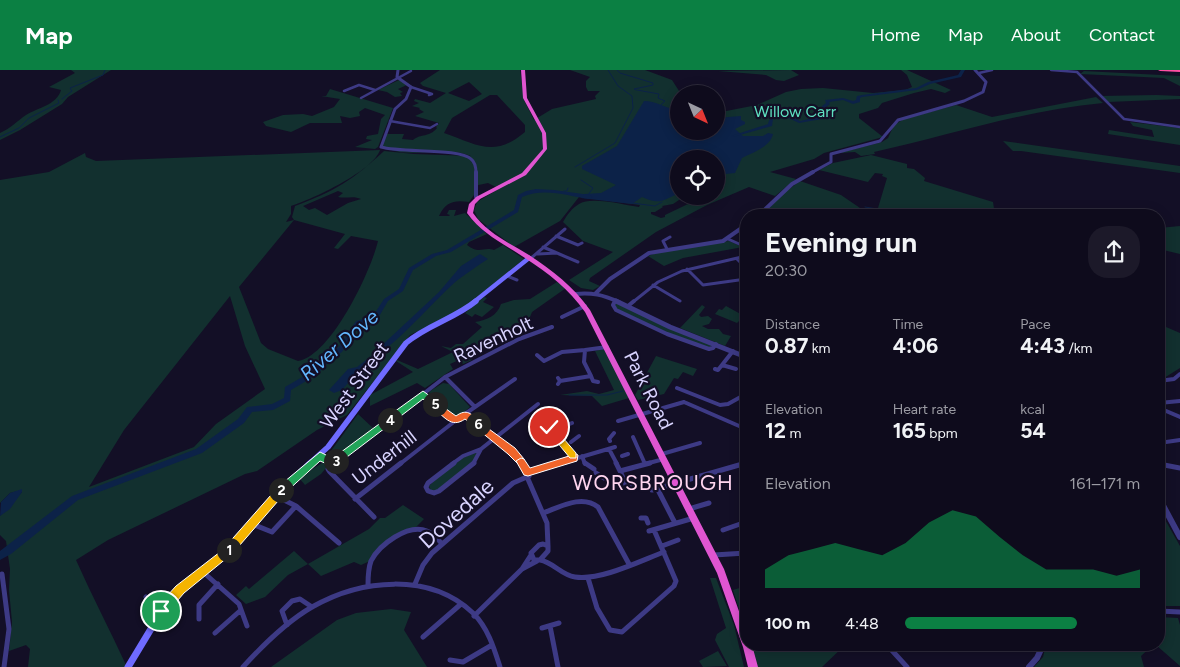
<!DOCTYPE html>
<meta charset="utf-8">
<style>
:root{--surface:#0e0b1c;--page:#1c1929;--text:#f1f3f6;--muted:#9b9ba3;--line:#2e2b3b;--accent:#0b8043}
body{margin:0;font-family:Figtree,sans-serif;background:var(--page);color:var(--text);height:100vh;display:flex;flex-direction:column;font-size:19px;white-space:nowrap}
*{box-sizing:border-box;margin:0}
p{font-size:16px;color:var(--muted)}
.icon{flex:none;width:28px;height:28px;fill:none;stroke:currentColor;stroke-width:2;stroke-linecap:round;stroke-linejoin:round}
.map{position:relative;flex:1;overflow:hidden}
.sheet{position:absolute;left:740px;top:139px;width:425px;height:442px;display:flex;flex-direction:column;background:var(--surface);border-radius:20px;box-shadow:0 2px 12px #0003,0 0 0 1px var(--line)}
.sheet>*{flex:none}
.needle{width:32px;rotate:137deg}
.buttons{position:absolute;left:670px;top:15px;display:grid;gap:10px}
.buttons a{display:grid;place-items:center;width:55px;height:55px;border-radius:50%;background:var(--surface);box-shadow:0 2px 12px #0003,0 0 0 1px var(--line);font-size:25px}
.pin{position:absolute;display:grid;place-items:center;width:42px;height:42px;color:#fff;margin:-21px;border:2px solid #fff;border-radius:50%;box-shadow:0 1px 5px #0007}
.km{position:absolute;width:25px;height:25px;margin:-12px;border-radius:50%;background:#222;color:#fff;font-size:14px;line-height:25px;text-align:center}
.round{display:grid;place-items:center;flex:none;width:52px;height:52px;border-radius:20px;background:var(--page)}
.headline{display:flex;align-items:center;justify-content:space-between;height:85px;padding:0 25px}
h1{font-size:28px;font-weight:700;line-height:38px}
.figures{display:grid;grid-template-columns:repeat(3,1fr);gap:8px;height:85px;padding:5px 25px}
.figures div{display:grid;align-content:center}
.figures b{font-size:21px;font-weight:700}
.figures small{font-size:14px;font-weight:400}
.figures p{font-size:14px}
.chart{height:140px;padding:10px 25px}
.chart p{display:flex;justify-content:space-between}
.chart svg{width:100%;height:90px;margin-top:5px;fill:var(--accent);opacity:.7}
ul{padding:0 25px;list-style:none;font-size:16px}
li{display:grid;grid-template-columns:80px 60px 1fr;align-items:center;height:38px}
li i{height:12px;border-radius:6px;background:var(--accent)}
header{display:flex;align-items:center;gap:30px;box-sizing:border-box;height:70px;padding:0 25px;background:var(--accent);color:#fff}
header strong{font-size:24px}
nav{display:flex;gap:28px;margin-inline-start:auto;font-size:18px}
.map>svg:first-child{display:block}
</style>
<header>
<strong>Map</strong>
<nav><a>Home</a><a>Map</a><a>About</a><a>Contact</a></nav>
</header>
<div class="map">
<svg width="1180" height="597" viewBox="0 0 1180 597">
<rect width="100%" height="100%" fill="#130f26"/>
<path fill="#12302f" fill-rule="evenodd" d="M71,0H111L68,27L62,34L20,60L0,70V63C11,58 17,51 26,45C37,38 57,35 61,20L49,17L75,3Z
M440,0H520L524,30L534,50L552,39L596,29L595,26L600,21H588L586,17V11L590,7L570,0H645L672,10L681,24H679V61H716V43L757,35L786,22L801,19L823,18L873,23L905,20L912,17L907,5L901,0H907L951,20L945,23L931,19L914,23L882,33L878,38L859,44V48L883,67L824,83L814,89L770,102L796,109L775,126L749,117L707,135L656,162L590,208L589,211L600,216L593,220L581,218L569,210L613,182L583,171L563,152C567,145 572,138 579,134C591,126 624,135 639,137L640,135L579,127L560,151L514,177L478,149L474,140L477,132L497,120L496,117L488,113L474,116V125L469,132C455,130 446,131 439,146H449L450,145L447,144L449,140H456L454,146L465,143L487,164L469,172L467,175C480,185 483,176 494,180L503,175L524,189L459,242L410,265L347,345L317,360L257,401L245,404L108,470L76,490C92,526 110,560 126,595L125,597H28L30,579L26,575L9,581L12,552L9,520L10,499L6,471L0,465V446L22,422V420L10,423L0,433V110L49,102L85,83L86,87L96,91L380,80C373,101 313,129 291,136V144L286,152L294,150L292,147L295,136C335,121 353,110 384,81L414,84L471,86C445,75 407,91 382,76L386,64H404L402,69L413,70C421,63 429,68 437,58L436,57L439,53L415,46L424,42L419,39L420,38L412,36L419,33L414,31L415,29L430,33L446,23L423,16L420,13ZM469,12L482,24L469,31L448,23ZM490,25H497L525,55V62C494,88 478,75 444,63L452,48ZM679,89H716V126H697L688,134L665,145V147L661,148L651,144V142H655L663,137L662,136L673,134L685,126H679ZM338,121L343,123L338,127C347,129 353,125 361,129L348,133L327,145L315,138L309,140L303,136ZM294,150L345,164L334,178L338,179L351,166L378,171C371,201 331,286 298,291L268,279L261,273L239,217ZM230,226L245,276L265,319L216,354L194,377L89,417L124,360Z
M791,0L799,5L784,11L776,10L766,5L718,1Z
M1084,1L1180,6V16L1164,8L1080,4Z
M399,10L409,14L398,19L403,22L400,23L402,26L395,27L387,22L378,20Z
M330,19L393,38L378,77L375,79L355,77L372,70L366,69L367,66L378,64L381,49L385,45L365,38L359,42L360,46L350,48L340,46L342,53H310L291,62L266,56L263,52L283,45L303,44L312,46L334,37L340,29L321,26H326Z
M1156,25L1180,26V29L1108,32L1100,26Z
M1096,27L1103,33C1025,40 950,65 874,82L875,84L861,86L855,82L839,83L882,72L888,68L894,55L904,49L956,35L992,47Z
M1130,52L1180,58V75L1108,64L1109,60L1154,67L1152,60L1133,56Z
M1003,71L1180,96V103L1021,81H1013Z
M871,85L907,94V98L914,99L925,108L924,111L993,132L995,145H762L785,122L800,111L841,125L860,138H878L887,108L882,106L883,104L875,103L868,112L819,100L833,93Z
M1180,156V184L1159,179V158Z
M729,171L743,177L683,188L664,196L648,186L659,182Z
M557,212L566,218L532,242L530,247L532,250L529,253L525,252C505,261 489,275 469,285L472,290L463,294L459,290L450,294L453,299L425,318L417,313L370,336V325L413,302L396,291L397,290L418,299L453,282L441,276L451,278L456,274H463L482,257L475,252C487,250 497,246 501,234L514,230L530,229Z
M484,227L487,228L483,232L494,237L482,247L475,244L472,247L465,243Z
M617,232L713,275L709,278L667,263L617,239L615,235Z
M702,235L705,237L699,245L701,247L708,246L712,249L709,254L702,256L708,259H719L723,264L731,266L725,276L680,258Z
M726,236L746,247L742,252L739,251L737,253L715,244L719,239L722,240Z
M1159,254L1180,263V298L1164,308H1159Z
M604,279L629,328L602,336L592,326L560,325L587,321L599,324L614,320L595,281Z
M656,286L697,299L693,306L683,302L678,309L674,308L664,324L638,330L635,325Z
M443,313L449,314L470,337L458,347L449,344L428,326L430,321Z
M358,344L373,358V360L340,387L334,390L330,389L328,385Z
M478,382L474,391L438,420L431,421L429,416L433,412L464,387Z
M322,393H325L326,398L321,404L305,415L299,408Z
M403,435L424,449L415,458L395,466L370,491L361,495L354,492L321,506L308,494L288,505L265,527L246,534L236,525L246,516L249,519L294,481L308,494L369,459L380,448H385Z
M1159,439L1180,476V536H1159Z
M710,508H716L734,555L744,597H729L715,570L717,564L726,558Z
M746,516V561L733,520Z
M391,539L411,542L404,560L427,597H271L337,550L356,543Z
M1159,547L1178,548L1180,555V596L1156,575H1159Z
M750,575H845L822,597H757Z
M1046,575H1153L1141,586L1144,597H1034L1043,587Z
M718,581L727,596L703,597L699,591Z"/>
<path fill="#0c2248" d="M644,31C657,31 666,39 679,40V61H716V48L741,46V50L745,52V54L735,59L743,66H763L768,63L773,64C770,77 754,82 742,88L735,103L716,105V89H679V123C662,131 660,135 642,127L632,134L581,128L584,124L601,123L616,115L582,99V96L617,76Z
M480,184L488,189C478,195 469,202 459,209C443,221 392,280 379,282L378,279L439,222L461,196Z
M375,283L377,287L359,300L342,320L334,323L329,320L348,299L357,297Z
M22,419V422L10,439L0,446L1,432L10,423Z"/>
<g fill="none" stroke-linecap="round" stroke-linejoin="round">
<path stroke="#0c2248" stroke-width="1" d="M617,0L620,3L653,13V15L634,19L636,20
M637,20L659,24L658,28L665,31L661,35
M62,29L72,21L70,18L103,5L105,0
M0,67L19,58L29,48L59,33L58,30
M575,97L615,73L633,38L632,26L618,16L608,0
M581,110L593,118L588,125
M564,121H567L568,118
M632,133L655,136L662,132
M865,137L915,145
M569,325H607L623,321"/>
<path fill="#0c2248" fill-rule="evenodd" d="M961,0H965L961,7L930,14L917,20L862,27L860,28V32L853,34L843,30L829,32L830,34L826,37L822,49L799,53L780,44L773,49L772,56L733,67L731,66L768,54C769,48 775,41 782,41L800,51L818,47L822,36L826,33L825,30L843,28L853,31L856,30L857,26L862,25L916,18L928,12L958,5Z
M536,119L554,120L590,125L593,127L590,129C568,126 544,117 522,127L518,142L451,182L436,186L413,200L403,221L388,231L377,250L360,255L342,282L330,290L324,298L308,310L291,320L290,331L273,340L252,342L244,353L202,383L78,430L11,484L0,490V481L72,426L196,379L238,349L247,337L272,334L284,328L285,317L304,306L320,294L326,286L338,278L356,251L373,246L384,229L399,219L409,198L432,184L447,180L514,140L518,125L526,121Z"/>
<path stroke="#3d3a85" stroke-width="2.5" d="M1051,0L1077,2L1124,49L1180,57
M979,3L992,0
M411,17L432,24L429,25
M344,21L359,15L375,20
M361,28L411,1
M390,51L430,58L437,54"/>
<path stroke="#3d3a85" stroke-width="3" d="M556,166L578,175L582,173
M728,169L746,177
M543,177L557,183
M667,179L663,171L670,167
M538,184L557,183L578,192
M530,189L565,159
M737,189L746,198
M687,199L703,215L746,209
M507,206L517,210
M653,215L680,231
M615,232L616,230
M633,232L658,212L682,201L746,186"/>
<path stroke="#3d3a85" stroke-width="4" d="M615,231L613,235L616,240L667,264L709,279L713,278L716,274
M744,233L746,232
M628,236L634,231
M562,247L585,236
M733,281L722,295L736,299
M537,285L544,291L562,282L585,280
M715,299L718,300L722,295
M591,306L593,311L598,312
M445,307L475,337
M558,308L560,311L558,314
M560,311L591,306L584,292L585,280L607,277
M1159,311L1174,309L1180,304
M677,318L720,335L728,334L746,324
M423,324L455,351
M684,332L746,359
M1159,333L1180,331
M1159,338L1180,347
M465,344L512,381L522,394
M618,351L684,332
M549,357L563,372L574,388
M553,361L572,353
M633,367L645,394
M610,371L609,369L614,363
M571,372L579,366
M1159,373L1180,370
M481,379L538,334
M609,379L617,394
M662,384L700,373
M319,386L332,392L337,391L445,307L519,269L552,257
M582,386L585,394
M622,386L628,384
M331,394L332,392
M400,394L455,351L515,309
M452,394L463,386L481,379
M473,394L481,379
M557,394L615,377
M645,394L664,389
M742,394L746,393"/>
<path stroke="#3d3a85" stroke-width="5" d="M331,393L328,399L330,402L374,447
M454,393L428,413L426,417L428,421L434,423L439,421L474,393
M521,393L547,453L548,476
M585,393L594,399
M616,393L620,401L650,393
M1159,394L1180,398
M620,401L627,417L631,416
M527,403L561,393
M596,403L604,408
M652,420L746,393
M658,420L675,453
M276,426L296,436L339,473
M355,429L401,393
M689,439L709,433
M543,443C560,437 582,424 598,437L629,494
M641,448H646L648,453
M252,454L272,462L296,436
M723,460L746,452
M649,461L694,448
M543,474L548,476V481L540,490H534L531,483L539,475Z
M662,476L678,470
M714,485L746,483
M540,490C553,492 561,505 575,507C600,511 640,491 664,482
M522,499L537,491
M203,502L239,534L247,556
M2,504L9,559L4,597
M588,508L597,538L610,560L622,562L674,516L676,511L654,460
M415,514L423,495L432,483L513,413L529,406
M368,515C368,507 368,499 371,491C379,475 408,453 427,461C433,463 438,469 442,474
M146,527L161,541
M1159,541L1180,542
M474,546L522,499L531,485
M199,549V535L218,514
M287,555L282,541L292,531L300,529L312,537
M550,556L558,597
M542,558L559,553
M215,563L241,540
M423,567L461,534
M887,575L907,597
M1023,575L1028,578L1038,575
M450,590L463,592L492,575
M243,597C263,575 286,552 312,537C361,509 429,502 473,543C488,558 494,578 500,597"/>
<path stroke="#3d3a85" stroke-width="3" d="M398,0L397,7L411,17L406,29L395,39L381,77C401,83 460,78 471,89C475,92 476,98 476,103
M811,103L831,92V84L880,71L898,50L964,31L983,22L986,12L975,0"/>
<path stroke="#3d3a85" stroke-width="4" d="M476,102V127L478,128
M759,145L792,114L813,102
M596,223L610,209L649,183L723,171L746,155
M575,224C592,222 603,225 619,232"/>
<path stroke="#3d3a85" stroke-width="5" d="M616,231L670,257L746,287"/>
<path stroke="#3d3a85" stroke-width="6" d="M1159,428L1180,467
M1029,597L1037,588L1043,575"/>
<path stroke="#6f6bff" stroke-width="4.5" d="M474,232L529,188"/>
<path stroke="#6f6bff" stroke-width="5.5" d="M309,394L328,377L406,273C427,255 454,249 476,231"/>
<path stroke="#6f6bff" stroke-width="7" d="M128,597L166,534L188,512L225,485L282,419L311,393"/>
<path fill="#e055d1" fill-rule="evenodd" d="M521,0H525L527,28L546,63L547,79L526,105L480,129L475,134L473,143C487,163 509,173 529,185C552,200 574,217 590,240L724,499L746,561V575H752L758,597H748L743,577L717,503L585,242C569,219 548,203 525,188C504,174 482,164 467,143L469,134L476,127L522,103L543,79L542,63L523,28Z"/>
<path fill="#ff4fa3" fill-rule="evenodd" d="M1158,0H1180V2L1160,1Z"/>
</g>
<path fill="#f5b400" stroke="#fff" d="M229,475L235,480L233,483L184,523L165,545L161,547L157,545L155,541L157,537L176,516Z"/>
<path fill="#f5b400" stroke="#fff" d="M281,416L286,420L285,423L233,483H226V476L278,417Z"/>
<path fill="#22a559" stroke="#fff" d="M320,382L332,388H339L341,391L339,393L332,396L320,391L285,423H278V417Z"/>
<path fill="#22a559" stroke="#fff" d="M390,346L394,350L393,352L339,393H333V388Z"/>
<path fill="#22a559" stroke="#fff" d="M423,321L438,332V337H432L423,329L393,352H387V347Z"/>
<path fill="#f0652b" stroke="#fff" d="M435,331L456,346C467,338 471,344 481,352V357H475L465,349C451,359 444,346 432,337L431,334Z"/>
<path fill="#f0652b" stroke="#fff" d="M478,351L515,378L524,389V394H518L508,384L475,357V352Z"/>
<path fill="#f0652b" stroke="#fff" d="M573,382L578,385L577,391L528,406L524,405L516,391L521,388L524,389L530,398L569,386L570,383Z"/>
<path fill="#f5b400" stroke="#fff" d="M549,354L552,355L576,383V388H570L546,359V355Z"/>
<g text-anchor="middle" stroke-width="4.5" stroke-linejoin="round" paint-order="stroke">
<g font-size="16" fill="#5fe0c0" stroke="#130f26">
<text x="795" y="47">Willow Carr</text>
</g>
<g font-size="19" fill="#d9d4ff" stroke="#130f26">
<text transform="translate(493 269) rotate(-25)" y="7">Ravenholt</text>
<text transform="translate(354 315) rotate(-54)" y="7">West Street</text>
<text transform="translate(649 320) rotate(63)" y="7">Park Road</text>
<text transform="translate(384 387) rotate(-38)" y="7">Underhill</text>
</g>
<g font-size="20" font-style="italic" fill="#62b6ff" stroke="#130f26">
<text transform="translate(339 275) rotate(-41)" y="7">River Dove</text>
</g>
<g font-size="21" letter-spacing="1" fill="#ffd6f0" stroke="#130f26">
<text x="653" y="420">WORSBROUGH</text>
</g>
<g font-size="22" fill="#d9d4ff" stroke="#130f26">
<text transform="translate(456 443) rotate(-42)" y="8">Dovedale</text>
</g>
</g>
</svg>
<div class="buttons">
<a><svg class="needle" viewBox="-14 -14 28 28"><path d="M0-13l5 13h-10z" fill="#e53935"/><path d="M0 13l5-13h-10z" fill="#9b9ba3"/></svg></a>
<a><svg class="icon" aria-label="locate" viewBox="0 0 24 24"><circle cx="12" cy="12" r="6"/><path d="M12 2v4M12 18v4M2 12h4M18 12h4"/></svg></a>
</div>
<div class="pin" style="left:161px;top:541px;background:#1e9e55"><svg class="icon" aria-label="arrive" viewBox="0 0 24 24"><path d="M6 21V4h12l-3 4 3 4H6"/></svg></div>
<div class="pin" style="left:549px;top:357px;background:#d93025"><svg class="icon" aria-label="check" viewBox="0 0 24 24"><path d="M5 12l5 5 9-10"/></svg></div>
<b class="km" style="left:229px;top:480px">1</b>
<b class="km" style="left:281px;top:420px">2</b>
<b class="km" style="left:336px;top:391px">3</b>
<b class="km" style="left:390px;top:350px">4</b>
<b class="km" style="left:435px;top:334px">5</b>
<b class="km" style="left:478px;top:354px">6</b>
<section class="sheet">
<div class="headline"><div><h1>Evening run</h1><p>20:30</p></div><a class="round"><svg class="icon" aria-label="share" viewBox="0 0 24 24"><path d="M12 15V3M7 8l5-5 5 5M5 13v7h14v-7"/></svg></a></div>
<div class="figures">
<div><p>Distance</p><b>0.87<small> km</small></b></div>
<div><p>Time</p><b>4:06</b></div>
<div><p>Pace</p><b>4:43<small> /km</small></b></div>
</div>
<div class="figures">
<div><p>Elevation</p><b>12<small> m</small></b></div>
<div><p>Heart rate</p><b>165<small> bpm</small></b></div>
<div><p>kcal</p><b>54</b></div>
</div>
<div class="chart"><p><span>Elevation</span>161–171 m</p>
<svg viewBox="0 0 160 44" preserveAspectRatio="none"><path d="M0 44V35L10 28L20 25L30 22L40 25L50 28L60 22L70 12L80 6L90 9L100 19L110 28L120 35L130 35L140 35L150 38L160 35V44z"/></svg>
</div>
<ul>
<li><b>100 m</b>4:48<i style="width:73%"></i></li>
</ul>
</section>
</div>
